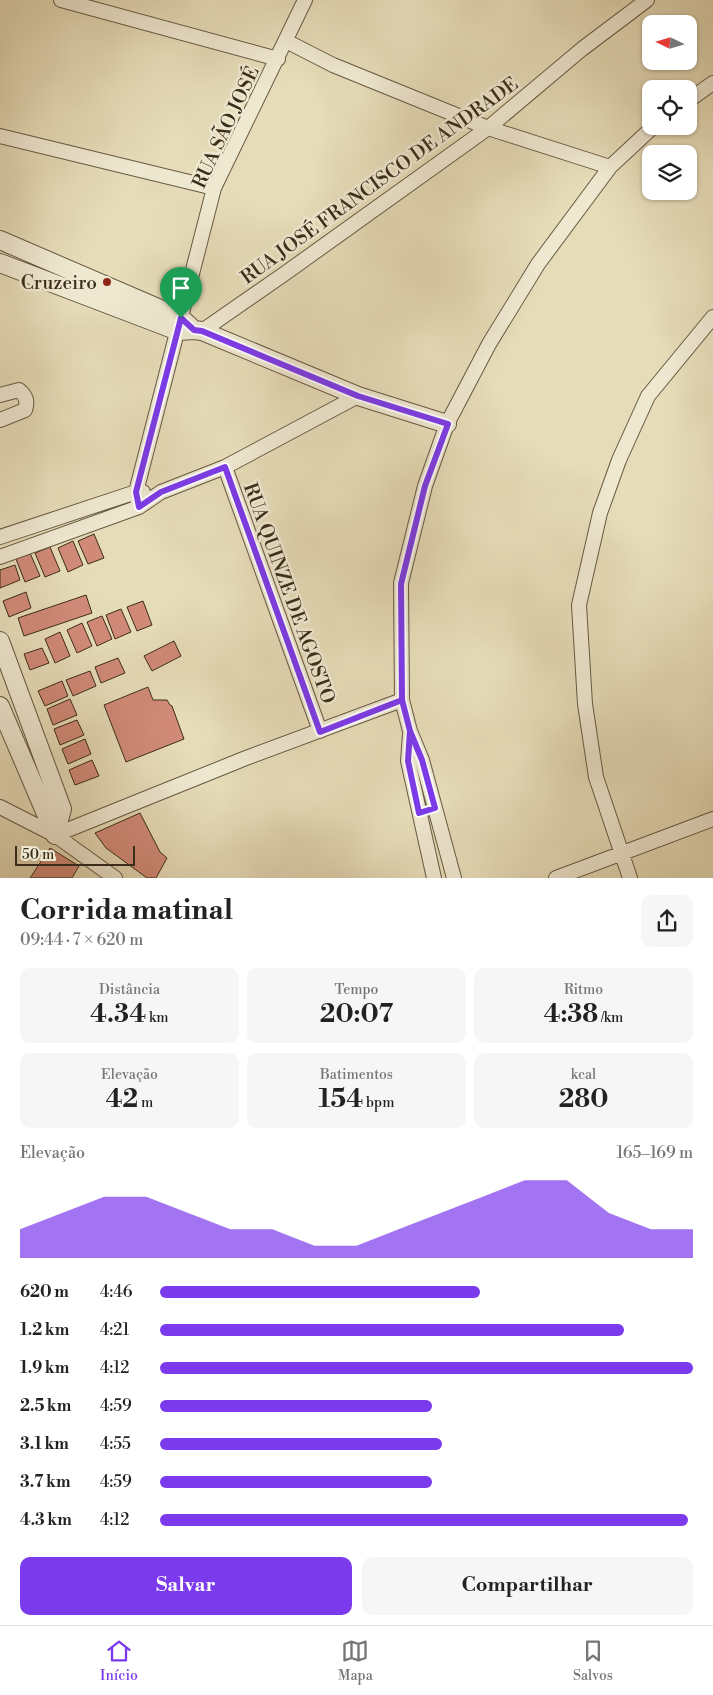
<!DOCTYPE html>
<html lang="pt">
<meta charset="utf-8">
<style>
:root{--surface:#fff;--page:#f6f6f6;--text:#222;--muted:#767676;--line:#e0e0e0;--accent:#7c3aed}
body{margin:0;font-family:"Libre Bodoni",serif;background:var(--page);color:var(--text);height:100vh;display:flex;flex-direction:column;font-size:19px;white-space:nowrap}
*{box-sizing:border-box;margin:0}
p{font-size:16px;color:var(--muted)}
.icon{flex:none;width:28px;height:28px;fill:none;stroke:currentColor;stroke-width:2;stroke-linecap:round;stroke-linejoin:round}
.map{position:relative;height:878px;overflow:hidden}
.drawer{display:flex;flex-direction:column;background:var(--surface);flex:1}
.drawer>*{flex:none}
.needle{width:32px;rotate:275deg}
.fabs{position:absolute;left:642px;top:15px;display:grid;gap:10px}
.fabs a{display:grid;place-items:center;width:55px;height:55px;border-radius:10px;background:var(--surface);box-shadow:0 1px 4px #0004;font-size:25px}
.scale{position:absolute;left:15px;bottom:12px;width:120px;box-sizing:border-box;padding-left:5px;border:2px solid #3b2d1a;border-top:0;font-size:14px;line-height:18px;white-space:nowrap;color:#3b2d1a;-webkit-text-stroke:4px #efe8d1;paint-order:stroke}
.pin{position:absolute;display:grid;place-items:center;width:42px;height:42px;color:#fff;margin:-51px -21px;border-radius:50% 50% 50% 0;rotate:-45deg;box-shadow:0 0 5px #0007}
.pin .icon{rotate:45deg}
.round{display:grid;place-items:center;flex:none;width:52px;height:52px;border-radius:10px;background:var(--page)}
.headline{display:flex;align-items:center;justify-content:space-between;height:85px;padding:0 20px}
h1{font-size:28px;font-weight:700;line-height:38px}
.figures{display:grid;grid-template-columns:repeat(3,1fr);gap:8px;height:85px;padding:5px 20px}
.figures div{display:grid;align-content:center;border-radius:10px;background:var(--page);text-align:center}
.figures b{font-size:25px;font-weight:700}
.figures small{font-size:14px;font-weight:400}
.figures p{font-size:14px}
.chart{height:140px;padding:10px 20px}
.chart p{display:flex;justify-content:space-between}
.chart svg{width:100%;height:90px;margin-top:5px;fill:var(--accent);opacity:.7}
.action{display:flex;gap:10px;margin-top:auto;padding:10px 20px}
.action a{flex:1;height:58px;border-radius:10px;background:var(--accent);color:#fff;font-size:20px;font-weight:700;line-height:58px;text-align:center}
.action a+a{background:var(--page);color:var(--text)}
ul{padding:0 20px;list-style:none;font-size:16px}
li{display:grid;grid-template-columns:80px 60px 1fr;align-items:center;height:38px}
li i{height:12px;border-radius:6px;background:var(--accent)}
.tab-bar{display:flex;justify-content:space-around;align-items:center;height:70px;border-top:1px solid var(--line);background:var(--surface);font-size:14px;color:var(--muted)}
.tab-bar a{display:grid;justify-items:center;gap:2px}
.tab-bar .current{color:var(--accent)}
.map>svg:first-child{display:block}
</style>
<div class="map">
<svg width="713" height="878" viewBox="0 0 713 878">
<rect width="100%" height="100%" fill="#e6dcb8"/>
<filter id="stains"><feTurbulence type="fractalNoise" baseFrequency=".004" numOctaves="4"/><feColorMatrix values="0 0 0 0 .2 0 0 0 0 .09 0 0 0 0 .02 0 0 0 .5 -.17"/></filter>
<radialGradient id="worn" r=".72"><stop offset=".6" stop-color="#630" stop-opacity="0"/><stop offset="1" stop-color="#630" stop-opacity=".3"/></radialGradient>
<path fill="#d18a78" stroke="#3b2d1a" d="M94,534L104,558L88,564L78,541Z
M73,541L83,565L68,572L58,548Z
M50,547L60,571L45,577L35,553Z
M30,553L40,576L25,582L16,559Z
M15,565L20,580L0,588V570Z
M26,592L31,608L9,617L3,601Z
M86,595L92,613L24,636L18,618Z
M143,601L152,625L137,631L127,607Z
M121,609L131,632L115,639L106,615Z
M102,616L112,639L97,646L87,622Z
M82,623L92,646L77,653L67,630Z
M60,632L70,656L55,663L45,639Z
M174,641L181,656L152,671L144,656Z
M42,648L49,663L30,670L24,654Z
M118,658L125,673L101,683L95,667Z
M90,671L96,686L73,696L66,680Z
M62,681L68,696L45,706L38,691Z
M148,687L153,700H167L170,705L172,706L184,739L126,762L104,705Z
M70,699L77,715L53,725L47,709Z
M77,720L84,735L60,745L54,729Z
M85,739L91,754L68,764L62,749Z
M92,760L99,776L75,785L69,770Z
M140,813L160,852L167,858L156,878H147L106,848L95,833Z
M50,848L79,866L72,878H30Z"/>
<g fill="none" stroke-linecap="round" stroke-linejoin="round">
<defs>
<path id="minor" d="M61,0L278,59
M286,41L333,65L488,128L610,167
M689,100L713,83
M0,136L214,188
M202,331L287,272L488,128L582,49L647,0
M0,395L19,390C26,396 28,401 25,410L0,420
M225,467L320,731
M139,507L136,492L214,188L305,0
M0,537L136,492H143
M0,557L139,507L161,492L225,467L358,396
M410,734L408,761L434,878
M0,807L55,835L115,878
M55,835L246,758L402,700
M454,878L422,760L410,731L402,700L401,583L425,486L447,424L489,344L538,264L610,167L654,126
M556,878L713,819
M630,878L596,777L585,704L579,605L600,513L619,460L648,396L713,317"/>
<path id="tertiary" d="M0,240L181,318L194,330
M0,263L178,331L194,330L202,331L358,396L447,424
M0,641L62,809L55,835
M0,706L55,835"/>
</defs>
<use href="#minor" stroke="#665942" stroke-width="16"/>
<use href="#tertiary" stroke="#665942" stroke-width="20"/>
<use href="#minor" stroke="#efe8d1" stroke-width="14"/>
<use href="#tertiary" stroke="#efe8d1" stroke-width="18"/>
</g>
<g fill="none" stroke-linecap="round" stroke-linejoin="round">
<defs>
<path id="route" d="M181,318L136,492L139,507L161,492L225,467L320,732L402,700L410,731L422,760L435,808L419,813L408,761L410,731L402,700L401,584L425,486L448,424L358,396L202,331L194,330L181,318"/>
</defs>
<use href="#route" stroke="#fff" stroke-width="10"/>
<use href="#route" stroke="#7c3aed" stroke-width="6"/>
</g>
<circle fill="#8f2418" stroke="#efe8d1" stroke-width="2" cx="107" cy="282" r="5"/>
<g text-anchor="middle" stroke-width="5" stroke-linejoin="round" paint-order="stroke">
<g font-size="19" fill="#3b2d1a" stroke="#efe8d1">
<text transform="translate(225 127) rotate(-65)" y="7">RUA SÃO JOSÉ</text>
<text transform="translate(379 180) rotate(-36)" y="7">RUA JOSÉ FRANCISCO DE ANDRADE</text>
<text transform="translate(290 593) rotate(70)" y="7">RUA QUINZE DE AGOSTO</text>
</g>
<g font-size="19" fill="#3b2d1a" stroke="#efe8d1" text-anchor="end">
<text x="97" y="289">Cruzeiro</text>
</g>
</g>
<rect width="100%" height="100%" filter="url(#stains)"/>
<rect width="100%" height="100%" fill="url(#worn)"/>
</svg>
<div class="fabs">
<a><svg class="needle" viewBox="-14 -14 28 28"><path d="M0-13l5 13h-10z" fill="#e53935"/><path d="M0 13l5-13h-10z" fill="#767676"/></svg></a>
<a><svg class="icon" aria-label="locate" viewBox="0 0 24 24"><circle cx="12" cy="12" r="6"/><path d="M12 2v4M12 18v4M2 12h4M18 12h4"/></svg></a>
<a><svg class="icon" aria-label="layers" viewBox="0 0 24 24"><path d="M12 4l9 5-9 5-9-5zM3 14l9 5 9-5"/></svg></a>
</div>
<div class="scale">50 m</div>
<div class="pin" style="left:181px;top:318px;background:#1e9e55"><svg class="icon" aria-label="arrive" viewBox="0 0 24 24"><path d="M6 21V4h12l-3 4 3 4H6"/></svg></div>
</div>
<section class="drawer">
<div class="headline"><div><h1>Corrida matinal</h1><p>09:44 · 7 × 620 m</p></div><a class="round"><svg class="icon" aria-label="share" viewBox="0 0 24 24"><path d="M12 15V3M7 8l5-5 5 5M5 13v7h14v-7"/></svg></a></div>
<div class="figures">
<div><p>Distância</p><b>4.34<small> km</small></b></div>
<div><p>Tempo</p><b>20:07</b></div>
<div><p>Ritmo</p><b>4:38<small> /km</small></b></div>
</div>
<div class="figures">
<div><p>Elevação</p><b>42<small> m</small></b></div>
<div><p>Batimentos</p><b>154<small> bpm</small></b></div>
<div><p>kcal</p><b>280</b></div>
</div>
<div class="chart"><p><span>Elevação</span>165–169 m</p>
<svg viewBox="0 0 160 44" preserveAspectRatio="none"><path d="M0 44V30L10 22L20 14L30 14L40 22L50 30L60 30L70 38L80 38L90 30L100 22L110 14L120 6L130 6L140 22L150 30L160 30V44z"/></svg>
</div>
<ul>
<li><b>620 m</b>4:46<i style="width:60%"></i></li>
<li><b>1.2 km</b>4:21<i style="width:87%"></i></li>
<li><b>1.9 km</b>4:12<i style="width:100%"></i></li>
<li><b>2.5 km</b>4:59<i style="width:51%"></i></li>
<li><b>3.1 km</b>4:55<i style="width:53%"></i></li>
<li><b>3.7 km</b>4:59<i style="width:51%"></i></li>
<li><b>4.3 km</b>4:12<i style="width:99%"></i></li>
</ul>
<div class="action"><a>Salvar</a><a>Compartilhar</a></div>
</section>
<nav class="tab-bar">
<a class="current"><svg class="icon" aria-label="home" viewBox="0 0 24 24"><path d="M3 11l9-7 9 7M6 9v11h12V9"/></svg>Início</a>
<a><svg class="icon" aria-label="map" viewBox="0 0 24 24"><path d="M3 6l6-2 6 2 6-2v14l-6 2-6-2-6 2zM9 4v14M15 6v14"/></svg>Mapa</a>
<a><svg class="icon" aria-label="saved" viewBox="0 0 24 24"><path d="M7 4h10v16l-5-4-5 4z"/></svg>Salvos</a>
</nav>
